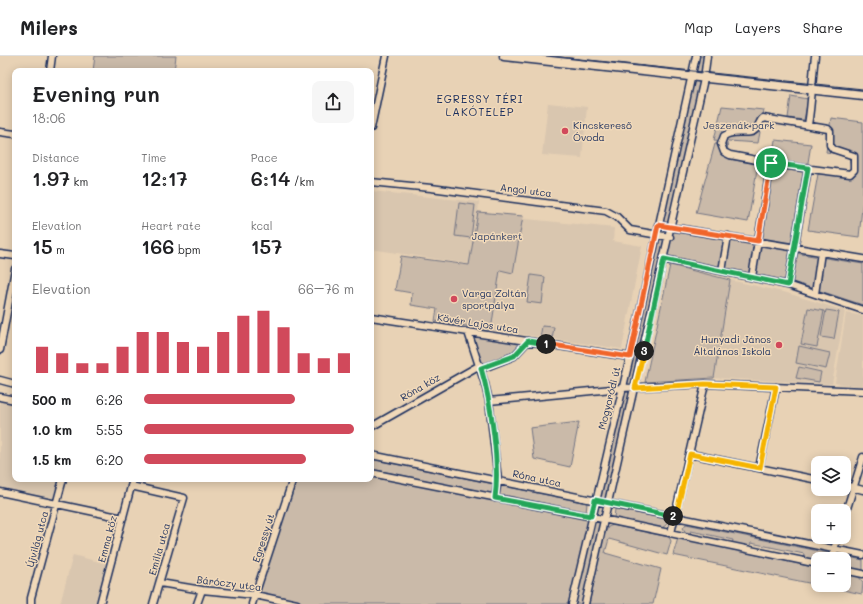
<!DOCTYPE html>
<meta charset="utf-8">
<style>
:root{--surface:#fff;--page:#f6f6f6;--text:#202124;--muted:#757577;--line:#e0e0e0;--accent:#d1495b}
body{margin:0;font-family:Mali,sans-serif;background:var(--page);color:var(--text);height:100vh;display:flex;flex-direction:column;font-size:15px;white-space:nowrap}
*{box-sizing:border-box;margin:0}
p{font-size:13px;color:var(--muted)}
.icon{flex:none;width:22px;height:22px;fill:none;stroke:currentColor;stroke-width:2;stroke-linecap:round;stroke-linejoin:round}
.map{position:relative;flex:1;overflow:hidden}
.sheet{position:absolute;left:12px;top:12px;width:362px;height:414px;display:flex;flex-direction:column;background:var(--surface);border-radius:8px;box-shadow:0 2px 10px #0003}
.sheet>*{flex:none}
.fabs{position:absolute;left:811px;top:400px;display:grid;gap:8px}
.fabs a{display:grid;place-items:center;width:40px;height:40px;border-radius:8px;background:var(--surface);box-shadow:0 2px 10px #0003;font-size:20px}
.pin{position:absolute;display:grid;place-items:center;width:34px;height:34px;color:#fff;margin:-17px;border:2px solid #fff;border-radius:50%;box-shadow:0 1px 4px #0007}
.km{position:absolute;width:20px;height:20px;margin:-10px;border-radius:50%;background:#222;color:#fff;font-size:11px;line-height:20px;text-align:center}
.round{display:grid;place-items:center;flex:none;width:42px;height:42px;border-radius:8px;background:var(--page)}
.head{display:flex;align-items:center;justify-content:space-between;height:68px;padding:0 20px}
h1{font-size:22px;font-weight:600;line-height:30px}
.metrics{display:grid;grid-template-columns:repeat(3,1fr);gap:6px;height:68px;padding:4px 20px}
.metrics div{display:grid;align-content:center}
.metrics b{font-size:20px;font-weight:600}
.metrics small{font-size:11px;font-weight:400}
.metrics p{font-size:11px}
.chart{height:112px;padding:8px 20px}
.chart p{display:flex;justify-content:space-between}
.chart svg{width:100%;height:72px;margin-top:4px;stroke:var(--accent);stroke-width:6}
ul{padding:0 20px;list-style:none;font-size:13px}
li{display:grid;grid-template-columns:64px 48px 1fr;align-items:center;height:30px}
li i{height:10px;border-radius:5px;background:var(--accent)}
header{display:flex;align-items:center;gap:24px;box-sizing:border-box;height:56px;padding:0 20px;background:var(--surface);border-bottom:1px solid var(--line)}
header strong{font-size:19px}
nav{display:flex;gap:22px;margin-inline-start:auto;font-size:14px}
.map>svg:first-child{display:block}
</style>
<header>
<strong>Milers</strong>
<nav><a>Map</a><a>Layers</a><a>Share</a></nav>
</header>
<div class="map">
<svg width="863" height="548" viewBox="0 0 863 548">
<rect width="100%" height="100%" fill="#e8d2b5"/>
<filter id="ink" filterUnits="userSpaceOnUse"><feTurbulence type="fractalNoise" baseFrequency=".025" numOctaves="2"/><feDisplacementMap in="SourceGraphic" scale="8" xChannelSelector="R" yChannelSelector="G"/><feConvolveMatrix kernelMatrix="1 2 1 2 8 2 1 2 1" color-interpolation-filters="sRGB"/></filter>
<g filter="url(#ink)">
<path fill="#d9c6af" d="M548,47L587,51L582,102L542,99Z
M371,135L479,146L478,158L614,172L613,185L642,190L622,293L491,274L500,213L371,193Z
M730,224L787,237L845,255L832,328L714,322Z
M846,257L863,260V331L835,327Z
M0,342L15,345V423H62L56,446L0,435Z
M73,499L110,509L100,548H60Z"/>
<path fill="#cabaa9" stroke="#727484" d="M95,0H176L174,15H93Z
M696,0H707L585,548H297L255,539L293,423H371V417L591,460Z
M791,40L808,43L804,64L788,62Z
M722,50L764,54L758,87L714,84Z
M831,62L863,66V142L859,181L808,174L818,118L852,117L849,100L826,96Z
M775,84L811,88L788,229L752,221Z
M727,87L729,103L758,108L748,166L696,157L715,88Z
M459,147L475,149L471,182L455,180Z
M478,156L523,160L513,217L500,214L491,274L435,265L437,253L411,249L412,237L395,234L401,200L469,209Z
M673,173L756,186L750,220L667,202Z
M795,197L863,208V249L790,225Z
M670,209L730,224L714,322L645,326Z
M531,219L545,221L542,248L527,246Z
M808,252L824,255L817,291L801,288Z
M826,254L839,256L834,283L821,281Z
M542,270L554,271L552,284L540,283Z
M472,280L523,286L512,298L482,308Z
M799,290L830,297L826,313L796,307Z
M799,311L821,316L819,326L796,322Z
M579,366L570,411L534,403L530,372Z
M371,403L587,447L586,457L371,413Z
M615,453L663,462L667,468L661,473L614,462Z
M686,468L863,504V516L844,512V503H818V507L803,504L804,498L751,487L749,492L732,489L733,484L691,475L690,478L686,477L683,472Z
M613,469L669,481L671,485L667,499L609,483L605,497L661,513L653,548H589L604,479L608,471Z
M678,482L818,512V529H844V517L858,520L863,526L862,538L673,499Z"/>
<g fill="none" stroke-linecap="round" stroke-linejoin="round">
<defs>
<path id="minor" d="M50,15L52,0
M763,62L828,73L830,75V89L833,93L854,100V114L850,118L788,110L730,99L724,96L721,88L724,80C735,72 749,81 756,73C759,70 759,65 763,62Z
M808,69C812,46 812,23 815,0
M371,72L386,0
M0,76L15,78
M371,126L431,132L606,155L617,161L630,174L670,181
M658,169L863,203
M0,198L15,200
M664,203L788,229L863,254
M722,215L728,180
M752,221L771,107
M788,229L808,112
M815,238L821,196
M371,261L630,301
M468,276L485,328L489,345L498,424L495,442
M0,294L15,213
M481,313L514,300L528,285
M0,324L15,328
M0,341L15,344
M489,345L622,332L705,328L863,335
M371,371L480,309
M690,398L818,424
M371,399L863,499
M759,412L776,331
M371,417L588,460L818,508
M844,429L863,434
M131,430L184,442L153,548
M0,436L123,462
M844,462L863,401
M671,477L705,328
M831,503L838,481
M844,514L863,518
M160,527L202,534L255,539L297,548
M31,548V542L63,423
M100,548L133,423
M197,548L202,534
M252,548L293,423
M572,548L630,301L696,0
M585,548L704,23L707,0"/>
<path id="major" d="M504,0L863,39"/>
</defs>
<use href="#minor" stroke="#1b2f5e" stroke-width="9"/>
<use href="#major" stroke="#1b2f5e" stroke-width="11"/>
<use href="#minor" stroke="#f1d9b9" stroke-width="6"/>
<use href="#major" stroke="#f1d9b9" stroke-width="8"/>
<path stroke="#1b2f5e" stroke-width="1" d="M551,0L863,33"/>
</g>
</g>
<g fill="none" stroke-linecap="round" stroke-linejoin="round" filter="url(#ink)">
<defs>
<path id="split-1" d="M546,288L630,301L658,169L758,185L771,107"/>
<path id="split-2" d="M546,288L528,285L514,300L481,312C491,346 500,408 495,442L591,460L595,444L673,460"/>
<path id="split-3" d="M644,295L635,332L705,328L776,331L760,412L690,398L676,460H673"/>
<path id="split-4" d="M644,295L664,203L788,229L808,112L771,107"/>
</defs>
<use href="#split-1" stroke="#fff" stroke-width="8"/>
<use href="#split-2" stroke="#fff" stroke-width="8"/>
<use href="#split-3" stroke="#fff" stroke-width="8"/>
<use href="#split-4" stroke="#fff" stroke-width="8"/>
<use href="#split-1" stroke="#f0652b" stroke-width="5"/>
<use href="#split-2" stroke="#22a559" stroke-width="5"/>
<use href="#split-3" stroke="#f5b400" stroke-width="5"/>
<use href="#split-4" stroke="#22a559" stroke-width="5"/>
</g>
<g fill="#d1495b" stroke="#f1d9b9" stroke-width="1.5">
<circle cx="565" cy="75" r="4"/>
<circle cx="454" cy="243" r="4"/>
<circle cx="779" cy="289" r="4"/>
</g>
<g text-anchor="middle" stroke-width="3" stroke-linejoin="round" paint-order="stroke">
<g font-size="10" fill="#1b2f5e" stroke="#f1d9b9" text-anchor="start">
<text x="573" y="73">Kincskereső<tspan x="573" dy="12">Óvoda</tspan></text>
<text x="462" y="241">Varga Zoltán<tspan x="462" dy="12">sportpálya</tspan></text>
<text x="771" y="287" text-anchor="end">Hunyadi János<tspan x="771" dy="12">Általános Iskola</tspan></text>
</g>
<g font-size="10" fill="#354469" stroke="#f1d9b9">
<text x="739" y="73">Jeszenák park</text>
<text x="497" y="184">Japánkert</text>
</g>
<g font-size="10" fill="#1b2f5e" stroke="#f1d9b9">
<text transform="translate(526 134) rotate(7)" y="4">Angol utca</text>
<text transform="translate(478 267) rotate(9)" y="4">Kövér Lajos utca</text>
<text transform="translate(420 331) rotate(-30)" y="4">Róna köz</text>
<text transform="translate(609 342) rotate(-76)" y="4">Mogyoródi út</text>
<text transform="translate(537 422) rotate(12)" y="4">Róna utca</text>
<text transform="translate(263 482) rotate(-72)" y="4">Egressy út</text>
<text transform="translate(37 483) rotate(-75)" y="4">Újvilág utca</text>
<text transform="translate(107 483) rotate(-75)" y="4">Emma köz</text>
<text transform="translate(159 493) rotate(-74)" y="4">Emília utca</text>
<text transform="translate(229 527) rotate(7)" y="4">Báróczy utca</text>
</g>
<g font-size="11" letter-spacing="1" fill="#1b2f5e" stroke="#f1d9b9">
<text x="480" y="47">EGRESSY TÉRI<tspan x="480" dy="13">LAKÓTELEP</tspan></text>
</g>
</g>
</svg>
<div class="fabs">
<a><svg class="icon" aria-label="layers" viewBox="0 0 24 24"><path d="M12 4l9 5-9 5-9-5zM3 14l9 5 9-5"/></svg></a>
<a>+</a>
<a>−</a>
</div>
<div class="pin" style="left:771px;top:107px;background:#1e9e55"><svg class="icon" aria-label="arrive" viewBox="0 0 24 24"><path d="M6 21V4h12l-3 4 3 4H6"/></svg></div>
<b class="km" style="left:546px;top:288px">1</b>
<b class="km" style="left:673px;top:460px">2</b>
<b class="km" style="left:644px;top:295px">3</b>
<section class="sheet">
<div class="head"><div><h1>Evening run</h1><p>18:06</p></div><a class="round"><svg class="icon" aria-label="share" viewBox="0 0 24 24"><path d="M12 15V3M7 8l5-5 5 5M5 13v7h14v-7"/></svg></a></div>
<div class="metrics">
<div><p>Distance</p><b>1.97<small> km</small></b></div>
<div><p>Time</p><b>12:17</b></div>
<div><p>Pace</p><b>6:14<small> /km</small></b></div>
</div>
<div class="metrics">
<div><p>Elevation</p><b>15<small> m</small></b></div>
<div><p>Heart rate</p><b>166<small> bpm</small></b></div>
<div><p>kcal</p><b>157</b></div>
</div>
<div class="chart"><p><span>Elevation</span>66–76 m</p>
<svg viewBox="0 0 160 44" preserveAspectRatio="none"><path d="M5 44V28M15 44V32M25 44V38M35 44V38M45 44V28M55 44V19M65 44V19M75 44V25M85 44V28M95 44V19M105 44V9M115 44V6M125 44V16M135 44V32M145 44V35M155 44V32"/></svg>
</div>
<ul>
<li><b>500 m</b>6:26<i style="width:72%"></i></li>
<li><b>1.0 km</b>5:55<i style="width:100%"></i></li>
<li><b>1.5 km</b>6:20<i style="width:77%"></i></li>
</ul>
</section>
</div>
